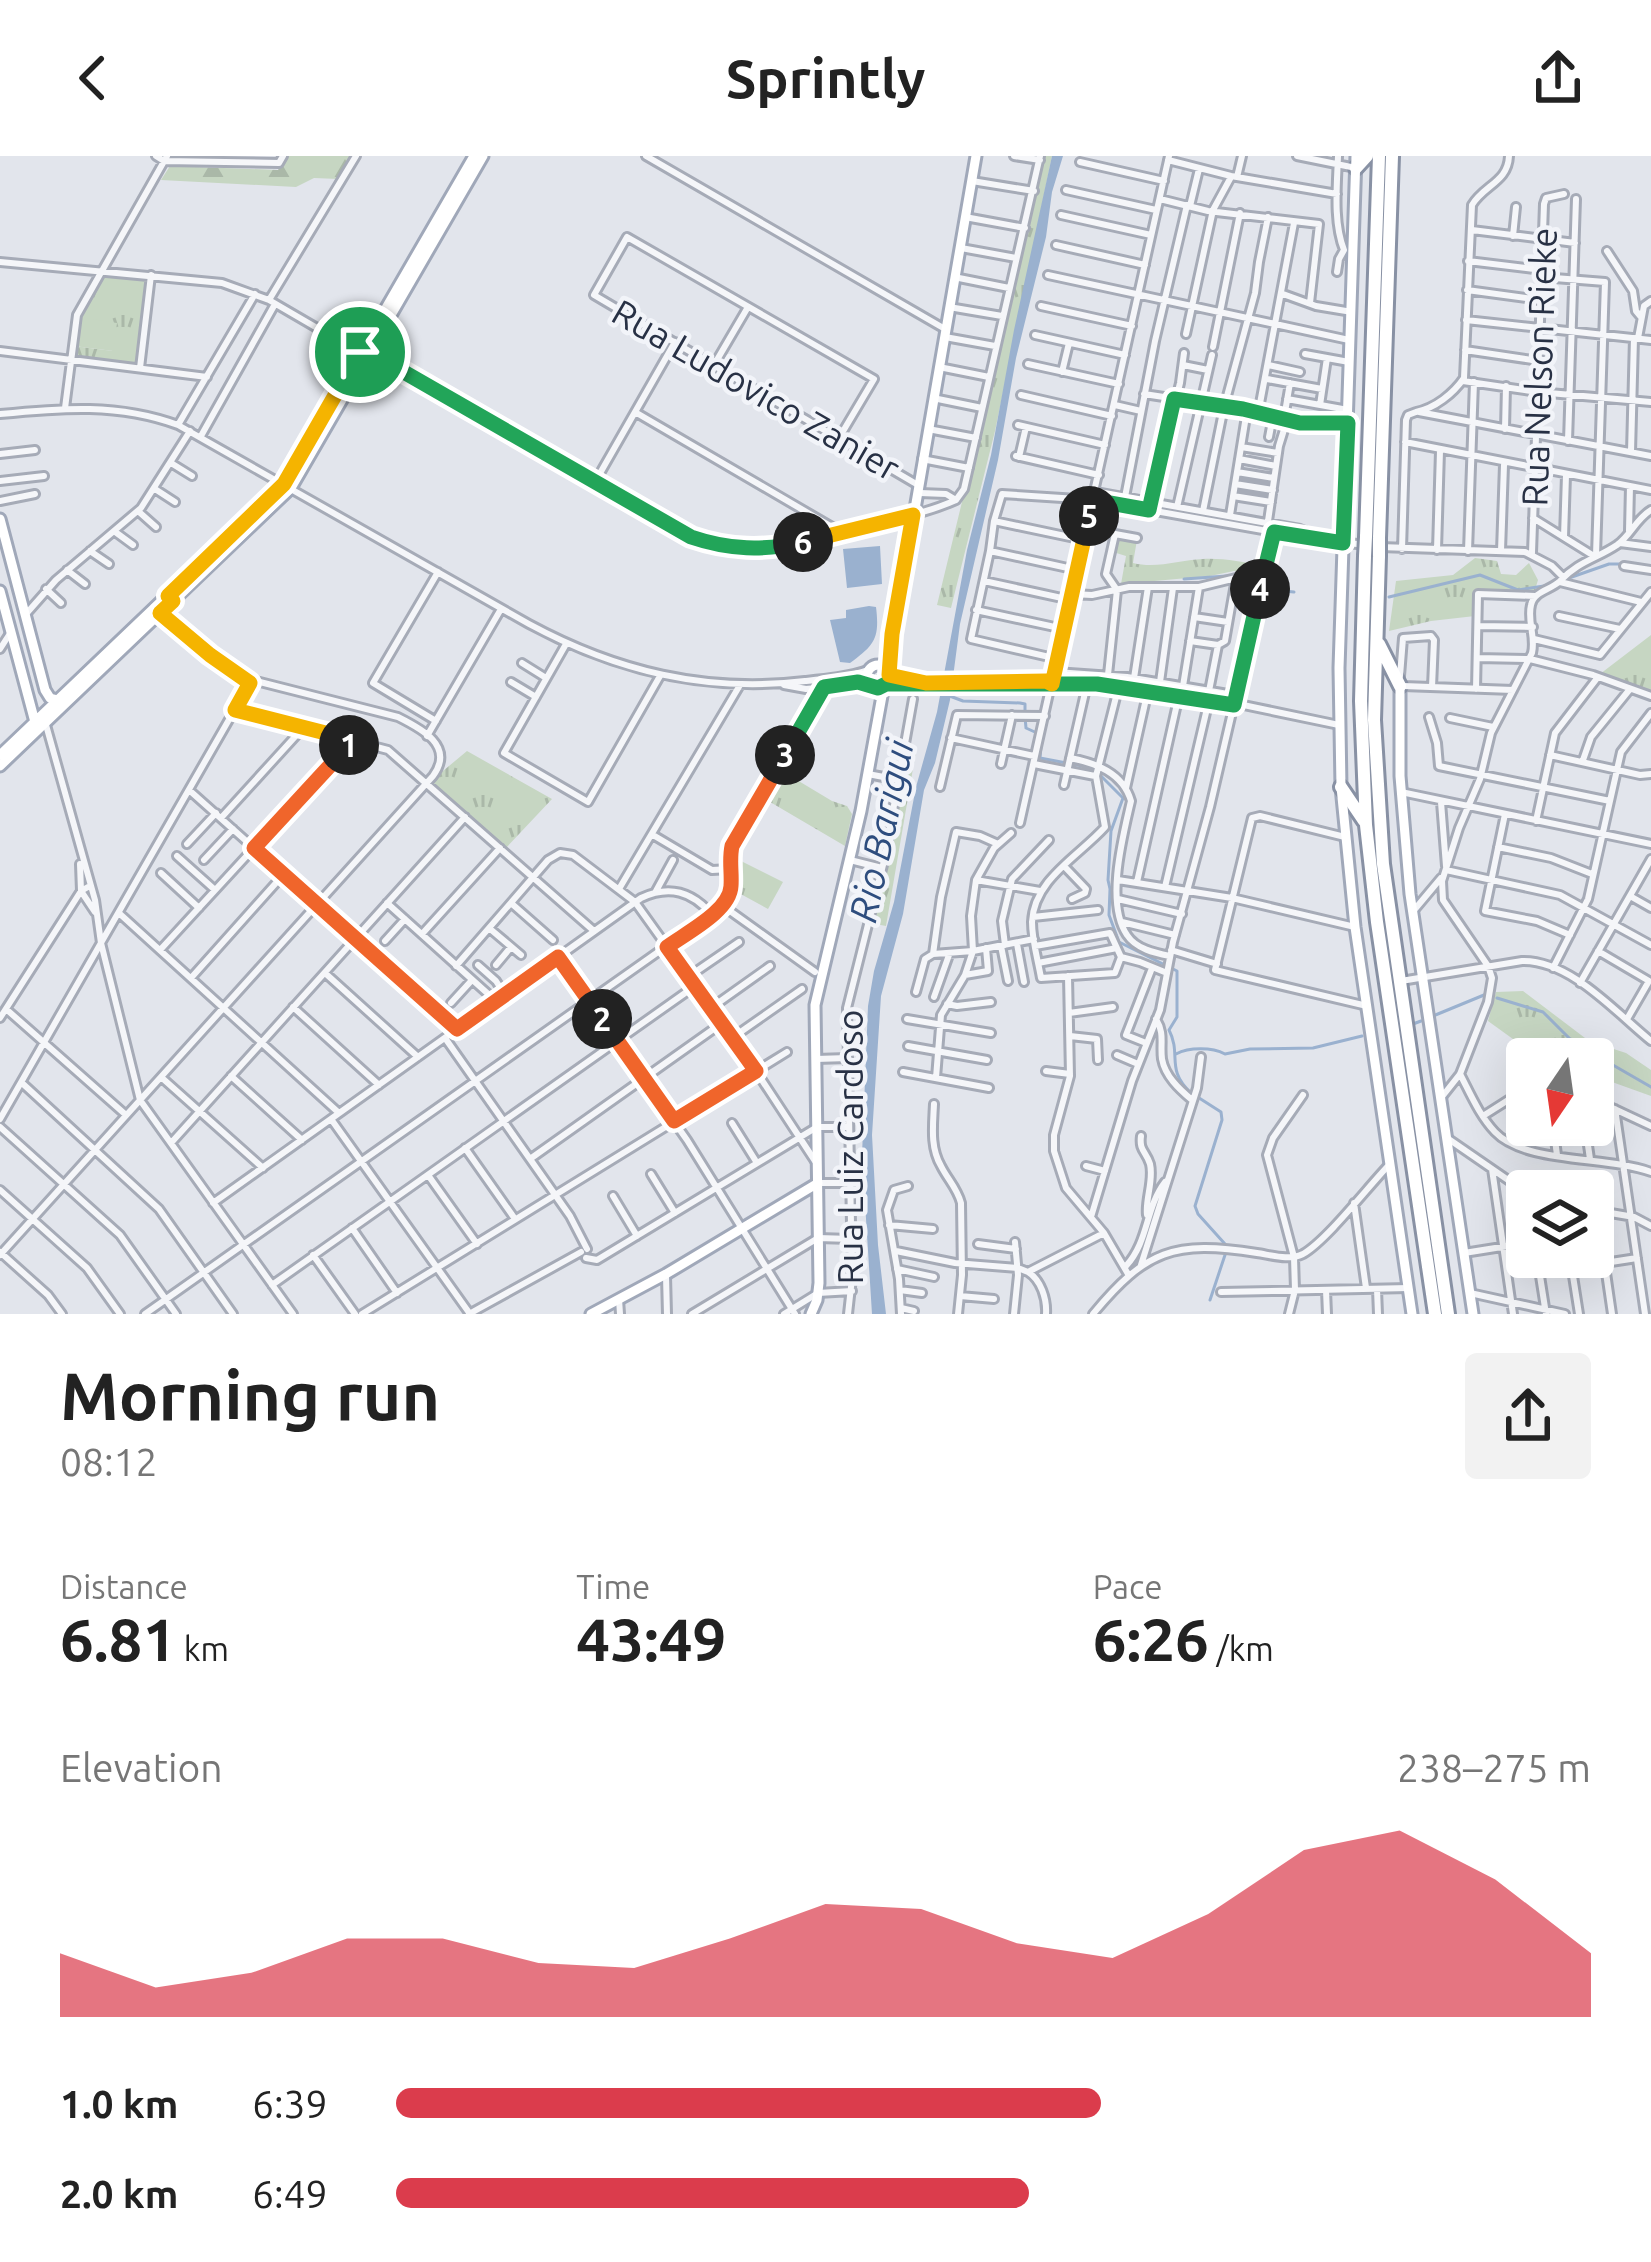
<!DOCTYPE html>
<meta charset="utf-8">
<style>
:root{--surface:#fff;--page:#f2f2f2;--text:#222;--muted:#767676;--accent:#db3c4c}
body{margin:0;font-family:Ubuntu,sans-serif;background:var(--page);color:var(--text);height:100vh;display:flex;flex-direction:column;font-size:45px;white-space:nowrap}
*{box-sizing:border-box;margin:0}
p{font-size:39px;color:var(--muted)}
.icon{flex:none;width:66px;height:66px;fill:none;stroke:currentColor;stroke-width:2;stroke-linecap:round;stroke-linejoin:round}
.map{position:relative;height:1158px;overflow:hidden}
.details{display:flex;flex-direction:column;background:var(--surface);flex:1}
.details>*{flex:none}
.needle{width:78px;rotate:193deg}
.fabs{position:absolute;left:1506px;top:882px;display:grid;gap:24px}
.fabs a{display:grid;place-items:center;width:108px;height:108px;border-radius:12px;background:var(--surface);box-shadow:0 12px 48px #0002;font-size:60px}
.pin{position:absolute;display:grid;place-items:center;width:102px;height:102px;color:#fff;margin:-51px;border:6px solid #fff;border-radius:50%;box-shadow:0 3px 12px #0007}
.km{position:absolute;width:60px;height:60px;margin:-30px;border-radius:50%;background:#222;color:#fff;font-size:33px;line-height:60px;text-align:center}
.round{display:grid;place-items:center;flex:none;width:126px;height:126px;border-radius:12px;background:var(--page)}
.overview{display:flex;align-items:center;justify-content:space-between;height:204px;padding:0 60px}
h1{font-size:66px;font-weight:700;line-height:90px}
.metrics{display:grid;grid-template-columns:repeat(3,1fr);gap:18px;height:204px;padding:12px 60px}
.metrics div{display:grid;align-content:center}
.metrics b{font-size:60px;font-weight:700}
.metrics small{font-size:33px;font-weight:400}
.metrics p{font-size:33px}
.chart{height:336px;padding:24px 60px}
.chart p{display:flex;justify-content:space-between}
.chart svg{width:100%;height:216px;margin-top:12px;fill:var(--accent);opacity:.7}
ul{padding:0 60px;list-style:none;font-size:39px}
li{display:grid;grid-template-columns:192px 144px 1fr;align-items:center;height:90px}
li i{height:30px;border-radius:15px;background:var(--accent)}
header{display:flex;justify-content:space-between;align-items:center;height:156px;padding:0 60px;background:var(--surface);font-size:54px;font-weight:700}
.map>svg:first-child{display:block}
</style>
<header><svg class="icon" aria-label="back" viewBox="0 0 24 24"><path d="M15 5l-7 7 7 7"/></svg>Sprintly<svg class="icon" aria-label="share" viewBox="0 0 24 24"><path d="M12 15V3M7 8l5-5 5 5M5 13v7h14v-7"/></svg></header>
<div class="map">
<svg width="1651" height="1158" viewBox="0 0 1651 1158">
<defs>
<pattern id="grass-tufts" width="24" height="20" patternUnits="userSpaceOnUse" patternTransform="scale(3)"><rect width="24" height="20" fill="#c6d6c2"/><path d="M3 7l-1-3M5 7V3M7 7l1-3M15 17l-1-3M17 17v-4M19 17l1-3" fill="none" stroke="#aab8a8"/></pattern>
<pattern id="forest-firs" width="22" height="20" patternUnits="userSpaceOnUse" patternTransform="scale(3)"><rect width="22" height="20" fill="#c6d6c2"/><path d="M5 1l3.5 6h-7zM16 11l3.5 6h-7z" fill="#aab8a8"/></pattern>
</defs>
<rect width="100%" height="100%" fill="#e2e5ec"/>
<path fill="url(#grass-tufts)" d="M1042,0H1052L995,275L951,452L937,449L1033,53Z
M101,119L146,123L137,209L72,201L74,190L113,195L79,161Z
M1117,380L1137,384L1133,407C1157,413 1179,404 1203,403C1223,402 1243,406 1263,410L1261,418L1234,415L1210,420L1121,428L1126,400L1113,396Z
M1475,402L1497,405L1501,418L1516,419L1529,407L1538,424L1534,437L1476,435L1475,460L1431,465L1389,475L1396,425L1453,419Z
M1651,479V537L1600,518Z
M907,593L916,595L886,770L870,767Z
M467,595L552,643L506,692L431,625Z
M782,615L832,645L847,650L852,658L845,690L765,643Z
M735,702L783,726L768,753L737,736Z
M1523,835L1589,885L1626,897L1651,914V940L1612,926L1593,925V903H1554L1540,882L1524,891L1488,865L1496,836Z"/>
<path fill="url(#forest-firs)" d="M287,0H351L338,23L314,22L296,31L161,24L170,10L278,14Z"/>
<path fill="#c6d6c2" d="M79,161L117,167L113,195L74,190Z"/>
<path fill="#9ab1cf" d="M1052,0H1063L1052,36L1046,81L1016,202L998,304L960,468L950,544L935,607L924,634L903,758L881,840L872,979L878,1089L886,1158H872L862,999L868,850L874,815L894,746L916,631L937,556L967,394L991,299L1014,174Z
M880,390L882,428L847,432L843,393Z
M869,450L876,451C880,483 874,489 850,507L840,506L830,464L846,462V454Z"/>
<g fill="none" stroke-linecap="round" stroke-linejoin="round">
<path stroke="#9ab1cf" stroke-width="3" d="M1569,422L1609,408H1626
M1184,423L1255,418
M1266,423L1283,435L1294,436
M1389,441L1480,419L1518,434L1544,430
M947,539L963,545L1020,547L1025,548V556
M1025,561L1026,572L1037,577
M1041,589L1040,602L1093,612L1123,642L1111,675L1108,724L1110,733L1109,759L1119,786L1177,815V861L1169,874C1182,899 1165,913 1191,937
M1497,842L1543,856L1573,886L1651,931
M1433,860L1484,839
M1413,868L1421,865
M1176,898C1189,891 1212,891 1225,898L1250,893L1313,892L1362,880
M1196,940L1221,956L1222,964L1195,1050L1198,1058L1225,1088
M1210,1144L1225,1099"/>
<defs>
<path id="minor" d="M156,0L164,5L279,7L283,0
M646,0L945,173
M1014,0L1040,4
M1297,0L1356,12
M1168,4L1231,20L1337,38
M1080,6L1164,25
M1237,21L1242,0
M972,25L1034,35
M1066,34L1156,54
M1160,43L1208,55L1319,68L1310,147
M1190,50L1199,13
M1061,59L1151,79
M965,61L1025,72
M1472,74L1575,87
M1513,80L1516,51
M1056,89L1145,109
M961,92L1016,102
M1607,95L1633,135L1636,155L1641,161
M1468,105L1542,114
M0,106L222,127L269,144L360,197L369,196L670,371C740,406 793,389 865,371C895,363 927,357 956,344
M1337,116L1339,103L1344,94C1333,66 1337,30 1338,0
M1048,119L1349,184
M954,121L1009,132
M1542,121L1605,126L1596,399
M1467,134L1541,144
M1283,138L1316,150L1352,156
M269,144L356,0
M1041,150L1132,170
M949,151L1002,160
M1466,164L1651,184
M1186,178L1213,54L1231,21
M1035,179L1125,199
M945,181L995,190
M1638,182L1644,150L1651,145
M1213,191L1240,57
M1465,194L1539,205
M0,195L207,221
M1305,198L1349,206
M1028,208L1119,228
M714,209L748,151
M1183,209L1208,214
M1268,209L1300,216
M939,211L989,221
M140,212L151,119
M1062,216L1069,187
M1267,223L1322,233
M1463,225L1538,236L1651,246
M1144,238L1243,253L1299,267H1348
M1021,239L1112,260
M933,242L982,252
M1287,243L1348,254
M1115,249L1141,255
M1320,249L1327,202
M65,252L77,159L167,0
M635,256L839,375
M1416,256C1435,252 1453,238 1464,222L1472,49C1484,29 1508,26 1509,0
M1419,256L1651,300
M0,258C62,252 118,247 178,269L529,468C616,515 706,537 805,525C826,523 848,521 868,514
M1258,258L1294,67
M1284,262L1290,227
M178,269L255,138
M1018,269L1105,289
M928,273L976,282
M1505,273L1506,230
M201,280L275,148
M1269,281L1273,260
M839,282L874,223L627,81L594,139L638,165L918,329
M1568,285L1576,43
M1405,286L1651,334
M1241,291L1278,297
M1631,296L1634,182
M0,298L35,294
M1016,300L1099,319
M1019,301L1026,271
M922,303L969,312
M1239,303L1276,310
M171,307L192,320
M1237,316L1274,322
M0,325L44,320
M595,326L675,186
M1235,328L1273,334
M155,333L175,346
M1095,336L1300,373L1305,375L1310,383
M920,337L946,338L956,344
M1233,340L1271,346
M1125,341L1155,185L1187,49
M956,344L964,333L1040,0
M1151,344L1180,227L1184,197
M0,345L35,338
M1177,351L1212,199
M138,355L156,371
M1203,355L1224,251L1255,137L1259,106L1268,61
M1230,359L1247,254
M1533,362L1594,400
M994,365L1084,384
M1268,365L1279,290L1287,264
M114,375L133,389
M1629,375L1630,330
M1564,381L1566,319
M1620,387L1651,391
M1380,391L1525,396L1552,410L1563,421
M1402,393L1406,264L1408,259L1416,256
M1437,394L1440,295
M90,395L109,408
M990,395L1077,414
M1468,395L1474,226
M1501,395L1504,309
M1532,397L1544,48L1546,42L1564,38
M1624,410L1651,414
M67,414L85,428
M984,425L1071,444
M1560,426L1641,446
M46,433L61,447
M1072,438L1092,439L1129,431H1199L1236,422L1225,485L1218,489L1209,535
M976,454L1064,473
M160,457L218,505L250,527
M26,458L56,424L141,352L190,275
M1559,460L1620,473
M1194,461L1228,466
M1478,470L1533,471
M1534,483L1600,499L1651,436
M1190,485L1218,489
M566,488L504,597L588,646L660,520
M0,493L9,479
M1477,502L1530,503L1593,519L1651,540
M1058,503L971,483L990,395L994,365L1002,338L1093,344L1319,384L1367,389
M522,507L546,522
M1055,516L1127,521L1228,538
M889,519L911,524
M1400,520L1403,482L1431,480L1434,484L1432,531
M1134,522L1148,431
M511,526L536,541
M1008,526L1049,527
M1160,526L1173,432
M886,528L1119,529L1229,546L1339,569
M1107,528L1117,434L1106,418L1115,378L1137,382
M784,529L806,533L869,527
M1183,530L1199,431
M1403,530L1513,534
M1476,533L1478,438L1535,440
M235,554L388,594L594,775
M1429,561L1437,587L1439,610L1610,645
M1450,562L1493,571
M436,565L373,527L438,416
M46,569L95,744L101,787L140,944L293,1158
M427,580L501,453
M951,582L1034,600
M1550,599L1640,619L1651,618
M1070,602C1096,607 1123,617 1131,645C1123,680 1105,747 1127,779C1136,793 1155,797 1170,800
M1583,604L1591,581L1630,533
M1001,608L1012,559
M1034,608L1095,620
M868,618L899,624
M1064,629L1087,528
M940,631L957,559L1045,560
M1126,632L1148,534
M189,634L457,873
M1401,636L1651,688
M1441,646L1446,710
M1505,658L1485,755L1537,765L1570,779
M221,662L303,572
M1536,665L1555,577L1598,521
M1020,667L1169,0
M653,679L712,714L730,713
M1345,681L1260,660L1252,662L1215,814L1367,850
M187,688L216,657
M998,688L980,680L956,676L941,741L933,798L973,795L1034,783
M1498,691L1551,702L1592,718
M177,700L215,734
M204,704L233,673
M850,704L882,712
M80,708L81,735L95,756
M1064,710L1086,733L1085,737L1072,743
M1446,714L1560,739L1651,789
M161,717L199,752
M976,724L1040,735
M1118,724L1232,742L1355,771
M1137,726L1179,539
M1165,731L1209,544
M619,733L740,529
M656,735L673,704
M1630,740L1651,752
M1118,743L1182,758
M387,747L496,845
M511,747L553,784
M723,750L815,816
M1415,753L1441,722
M120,758L339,957
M1033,761L1098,754
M1122,766L1175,779
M489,772L521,799
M422,778L500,692
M385,785L405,763
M1017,788L1024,826
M1005,789L1002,765L1012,723L1049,684
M1001,790L1008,825
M1035,790L1110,777L1121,801L1115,817L1041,822C1038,804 1032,785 1032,766C1034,723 1079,700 1105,671L1096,620L1119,529
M161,793L353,584
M1171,794L1217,808
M1598,795L1649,825
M558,801L687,984L795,1158
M1121,801L1140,806L1167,817
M1038,807L1117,792
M478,809L496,825L505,839
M496,809L511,791
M456,810L548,704L560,697L573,699L635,746L756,915L815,1005
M1553,812L1588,743L1621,596L1651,557
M325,817L418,901
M965,819L988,815L986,792
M1068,820L1070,920L1054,979V995L1066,1032L1104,1077L1128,1118
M688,821L739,786
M191,822L284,718
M1401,825L1522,805C1571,804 1616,857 1651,885
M1580,827L1651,703
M916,836L925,803L933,798
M934,841L949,799
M451,847L472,824
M947,848L957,850L991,846
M293,851L379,929
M711,852L770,810
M6,853L126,959
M1069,857L1113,851
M0,862L81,735L88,731
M907,863L991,877
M1156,863C1165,878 1160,887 1162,903C1165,920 1179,933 1192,944
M1627,863L1649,825
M1070,880L1097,883L1098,904
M445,882L570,1060L587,1093
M732,882L802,833
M1146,887L1126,879L1152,812
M908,890L987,904
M1117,899L1138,908
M816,903L848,902
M1046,915L1070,918
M903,916L989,932
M1460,918C1470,937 1479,959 1495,976C1525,1008 1608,1000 1651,1016
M231,920L302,984
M161,921L263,1012
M936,922L941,859L965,819L973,795L971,760L976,724L994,692L1011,677
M22,927L159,1053L233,1158
M1441,942L1460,918L1488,846L1492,822L1488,810L1443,744L1442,725L1459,672L1480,623L1491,577L1532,497C1536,481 1527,465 1531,449C1534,435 1551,434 1560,425C1579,405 1596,403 1617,389C1631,379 1636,363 1651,354
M1593,943L1651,970
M934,948C933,970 930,991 941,1010C948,1024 957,1032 961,1047L962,1119L958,1158
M1615,953L1645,1158
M1483,960L1527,932
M0,963L250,527
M331,963L470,1158
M732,967L757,1007
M1553,969L1557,999
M1585,969L1590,1003
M0,971L120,1079L176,1158
M1141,980C1139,995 1146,995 1150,1008C1154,1025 1145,1043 1147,1059
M1450,984L1527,1037
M171,987L465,661
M465,992L515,1063
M530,1003L722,867
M1086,1010L1105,1015
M1492,1013L1513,1158
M651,1018L675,1057
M428,1019L477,1088
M818,1027H850
M0,1034L87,1112L120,1158
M613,1040L637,1080
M213,1047L641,742C669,729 692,735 712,759
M1354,1047L1366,1132
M1593,1054L1634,1061L1651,1070
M1597,1055L1612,1158
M1091,1061L1132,925L1160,854L1173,786L1210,651L1274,376
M889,1069L933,1073
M352,1072L397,1137
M978,1088L1016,1093
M896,1095L955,1107L1018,1112L1028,1116
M0,1096L48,1139L62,1158
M1464,1097L1527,1087
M0,1099L433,620C455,590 422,573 398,561L256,525L250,527
M313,1099L355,1158
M1537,1101L1546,1158
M1570,1101L1579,1158
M586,1102L597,1104L817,971H849
M1141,1109L1197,932L1201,901
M1126,1110C1149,1085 1145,1052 1165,1026
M1572,1112L1637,1102
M897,1113L934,1121
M1028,1116L1104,1077
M1028,1116C1041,1124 1047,1143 1046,1158
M666,1120L667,1158
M272,1129L695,830
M1377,1133L1378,1158
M900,1134L922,1137
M1326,1134L1327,1158
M1221,1136L1409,1132
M1470,1137L1565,1158
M960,1140L994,1143
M619,1143L620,1158
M901,1152L914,1155
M145,1158L719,753C739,733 725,710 734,685L824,531L833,522
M362,1158L787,896
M469,1158L581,1096
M692,1158L818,1082L851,1083
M784,1158L818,1137L852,1135
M848,1158L852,1122L847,852L884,705L913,543
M901,1158L899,1123L887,1054L894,1034L908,1030
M1014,1158L1018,1119L1015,1086
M1093,1158C1146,1094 1174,1084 1257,1097C1271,1099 1290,1105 1303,1098C1327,1084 1367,1032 1388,1010
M1289,1158L1295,1134L1294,1101L1267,999L1273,982L1303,939"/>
<path id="major" d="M1356,0L1339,512L1341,631L1355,771L1412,1158
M0,363L45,534L50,542L58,544
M0,435L35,566
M867 520a11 11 0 1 1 22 0a11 11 0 1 1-22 0Z
M887,515L976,0
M1400,530V620L1410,738L1473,1158
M0,599L284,328L474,0
M0,610L291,332L483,0
M591,1158L666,1118L818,1027
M811,1158L817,1144L819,1127L815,849L861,655L884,529"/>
<path id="highway" d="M1356,12L1367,0
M1366,381L1379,0
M1379,382L1392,0
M1365,400L1361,545L1366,669L1377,766L1435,1158
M1379,400L1374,564L1383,708L1448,1158
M1379,488L1400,530
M1341,631L1364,665"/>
</defs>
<use href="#minor" stroke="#a6abb7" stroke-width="12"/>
<use href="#major" stroke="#a0a8b9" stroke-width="15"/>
<use href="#highway" stroke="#8891a4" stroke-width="18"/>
<use href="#minor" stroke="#f5f6f9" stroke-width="6"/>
<use href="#major" stroke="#fff" stroke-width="9"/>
<use href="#highway" stroke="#fff" stroke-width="12"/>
<defs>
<path id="highway-bridge" d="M1365,400L1366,381
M1379,400V382"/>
</defs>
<use href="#highway-bridge" stroke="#8891a4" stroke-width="18" stroke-linecap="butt"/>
<use href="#highway-bridge" stroke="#fff" stroke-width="12"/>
</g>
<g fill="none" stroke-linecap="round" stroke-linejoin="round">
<defs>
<path id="split-1" d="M349,589L353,584L235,554L250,527L210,499L160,457L173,445L168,440L284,328L360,196"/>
<path id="split-2" d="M349,589L254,692L457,873L558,801L602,863"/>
<path id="split-3" d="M602,863L674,965L756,915L667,791C686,777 730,755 731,730C732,716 729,704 732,690L785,599"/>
<path id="split-4" d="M785,599L824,531L858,526L878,532L886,528H1097L1234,549L1260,433"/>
<path id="split-5" d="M1089,360L1093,344L1149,354L1174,243L1243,253L1300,267H1348L1343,387L1274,376L1260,433"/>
<path id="split-6" d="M803,386L913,359L892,478L889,519L926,527L1046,525L1052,528L1089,360"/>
<path id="split-7" d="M360,196H369L691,381C729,394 764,395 803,386"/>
</defs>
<use href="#split-1" stroke="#fff" stroke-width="24"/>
<use href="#split-2" stroke="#fff" stroke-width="24"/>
<use href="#split-3" stroke="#fff" stroke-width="24"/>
<use href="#split-4" stroke="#fff" stroke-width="24"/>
<use href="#split-5" stroke="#fff" stroke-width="24"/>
<use href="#split-6" stroke="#fff" stroke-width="24"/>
<use href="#split-7" stroke="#fff" stroke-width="24"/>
<use href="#split-1" stroke="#f5b400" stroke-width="15"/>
<use href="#split-2" stroke="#f0652b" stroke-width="15"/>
<use href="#split-3" stroke="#f0652b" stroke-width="15"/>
<use href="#split-4" stroke="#22a559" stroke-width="15"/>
<use href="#split-5" stroke="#22a559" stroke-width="15"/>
<use href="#split-6" stroke="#f5b400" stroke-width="15"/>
<use href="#split-7" stroke="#22a559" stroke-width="15"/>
</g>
<g text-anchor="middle" stroke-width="9" stroke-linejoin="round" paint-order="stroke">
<g font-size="36" fill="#283145" stroke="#f2f4f9">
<text transform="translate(1539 211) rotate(-88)" y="13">Rua Nelson Rieke</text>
<text transform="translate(756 234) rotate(30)" y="13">Rua Ludovico Zanier</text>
<text transform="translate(850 991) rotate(-90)" y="13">Rua Luiz Cardoso</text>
</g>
<g font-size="39" font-style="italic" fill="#2e4d7e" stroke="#f2f4f9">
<text transform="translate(881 675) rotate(-78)" y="14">Rio Barigui</text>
</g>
</g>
</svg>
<div class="fabs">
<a><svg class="needle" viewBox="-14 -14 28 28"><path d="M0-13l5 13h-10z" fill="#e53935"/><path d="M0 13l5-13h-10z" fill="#767676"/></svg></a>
<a><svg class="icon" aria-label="layers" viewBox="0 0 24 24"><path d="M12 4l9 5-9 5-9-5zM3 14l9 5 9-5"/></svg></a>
</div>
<div class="pin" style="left:360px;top:196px;background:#1e9e55"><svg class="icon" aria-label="arrive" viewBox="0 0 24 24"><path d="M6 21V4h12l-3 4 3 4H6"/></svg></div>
<b class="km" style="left:349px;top:589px">1</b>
<b class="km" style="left:602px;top:863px">2</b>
<b class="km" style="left:785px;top:599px">3</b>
<b class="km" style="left:1260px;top:433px">4</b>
<b class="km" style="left:1089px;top:360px">5</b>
<b class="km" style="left:803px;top:386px">6</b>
</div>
<section class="details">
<div class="overview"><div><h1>Morning run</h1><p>08:12</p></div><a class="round"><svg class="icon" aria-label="share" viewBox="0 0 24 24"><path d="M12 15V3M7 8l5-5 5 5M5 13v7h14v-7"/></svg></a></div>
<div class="metrics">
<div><p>Distance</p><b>6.81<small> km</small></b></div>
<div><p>Time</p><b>43:49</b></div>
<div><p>Pace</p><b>6:26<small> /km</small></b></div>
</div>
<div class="chart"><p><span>Elevation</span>238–275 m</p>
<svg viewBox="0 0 160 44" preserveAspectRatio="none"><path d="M0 44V31L10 38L20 35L30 28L40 28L50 33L60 34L70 28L80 21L90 22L100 29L110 32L120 23L130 10L140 6L150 16L160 31V44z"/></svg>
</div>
<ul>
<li><b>1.0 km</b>6:39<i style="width:59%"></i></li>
<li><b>2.0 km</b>6:49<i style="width:53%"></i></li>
</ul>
</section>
